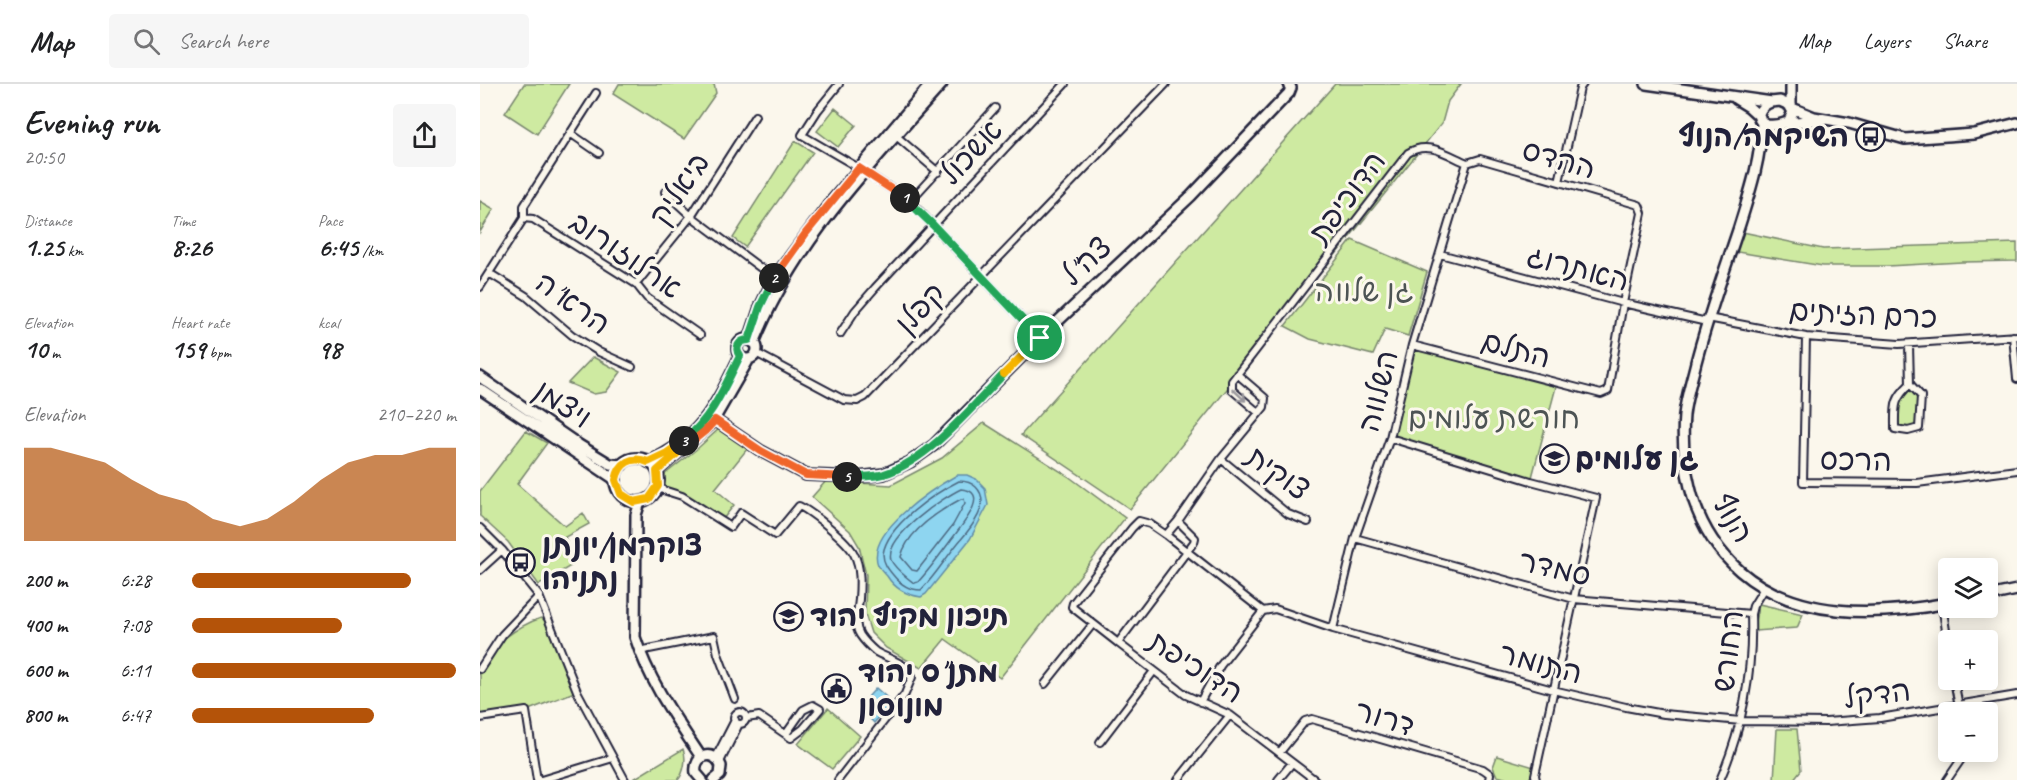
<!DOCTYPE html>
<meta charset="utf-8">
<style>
:root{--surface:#fff;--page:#f6f6f6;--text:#202124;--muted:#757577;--line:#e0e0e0;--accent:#b45309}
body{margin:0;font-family:Caveat,"Playpen Sans Hebrew",sans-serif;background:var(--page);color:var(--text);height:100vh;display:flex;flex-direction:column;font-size:22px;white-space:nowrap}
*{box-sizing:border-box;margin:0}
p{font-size:20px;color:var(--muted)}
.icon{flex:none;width:33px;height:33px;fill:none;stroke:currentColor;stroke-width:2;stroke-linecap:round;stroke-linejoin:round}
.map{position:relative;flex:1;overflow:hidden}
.details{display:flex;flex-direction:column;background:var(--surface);width:480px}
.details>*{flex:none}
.controls{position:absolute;left:1458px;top:474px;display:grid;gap:12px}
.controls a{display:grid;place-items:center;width:60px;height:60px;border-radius:6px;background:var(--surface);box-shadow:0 3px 15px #0003;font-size:30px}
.pin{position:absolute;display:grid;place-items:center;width:51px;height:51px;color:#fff;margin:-26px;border:3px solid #fff;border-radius:50%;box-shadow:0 2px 6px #0007}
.km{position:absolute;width:30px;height:30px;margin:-15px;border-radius:50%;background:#222;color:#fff;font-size:16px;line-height:30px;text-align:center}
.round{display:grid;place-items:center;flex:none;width:63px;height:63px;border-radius:6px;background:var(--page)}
.summary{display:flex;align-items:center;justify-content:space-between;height:102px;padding:0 24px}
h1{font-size:33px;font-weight:600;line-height:45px}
.metrics{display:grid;grid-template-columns:repeat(3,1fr);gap:9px;height:102px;padding:6px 24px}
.metrics div{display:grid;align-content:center}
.metrics b{font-size:26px;font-weight:600}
.metrics small{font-size:16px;font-weight:400}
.metrics p{font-size:16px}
.chart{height:168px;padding:12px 24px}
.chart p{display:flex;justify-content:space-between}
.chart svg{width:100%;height:108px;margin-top:6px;fill:var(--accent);opacity:.7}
ul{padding:0 24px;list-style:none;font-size:20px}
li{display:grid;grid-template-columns:96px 72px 1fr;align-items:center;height:45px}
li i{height:15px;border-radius:8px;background:var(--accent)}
header{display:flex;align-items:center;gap:36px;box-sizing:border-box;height:84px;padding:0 30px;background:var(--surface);border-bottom:2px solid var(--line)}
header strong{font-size:28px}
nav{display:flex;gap:33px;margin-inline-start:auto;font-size:21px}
.search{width:420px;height:54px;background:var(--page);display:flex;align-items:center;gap:15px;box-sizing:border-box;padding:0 21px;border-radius:6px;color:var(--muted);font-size:22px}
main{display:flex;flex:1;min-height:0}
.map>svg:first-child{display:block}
</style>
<header>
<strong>Map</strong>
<div class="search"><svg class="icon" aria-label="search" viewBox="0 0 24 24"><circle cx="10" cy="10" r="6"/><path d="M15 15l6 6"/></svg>Search here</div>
<nav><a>Map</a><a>Layers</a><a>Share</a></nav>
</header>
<main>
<section class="details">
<div class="summary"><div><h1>Evening run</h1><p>20:50</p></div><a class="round"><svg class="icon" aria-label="share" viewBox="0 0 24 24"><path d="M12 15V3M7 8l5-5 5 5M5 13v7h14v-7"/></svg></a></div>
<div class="metrics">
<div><p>Distance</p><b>1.25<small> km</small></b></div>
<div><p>Time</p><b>8:26</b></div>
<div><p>Pace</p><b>6:45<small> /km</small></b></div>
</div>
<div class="metrics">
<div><p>Elevation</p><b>10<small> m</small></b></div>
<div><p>Heart rate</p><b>159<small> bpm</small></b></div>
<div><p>kcal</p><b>98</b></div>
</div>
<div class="chart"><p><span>Elevation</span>210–220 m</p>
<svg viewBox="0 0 160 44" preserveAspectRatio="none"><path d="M0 44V6L10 6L20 9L30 12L40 19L50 25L60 28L70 35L80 38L90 35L100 28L110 19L120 12L130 9L140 9L150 6L160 6V44z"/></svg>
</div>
<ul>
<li><b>200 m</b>6:28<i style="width:83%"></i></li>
<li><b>400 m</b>7:08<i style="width:57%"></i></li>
<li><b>600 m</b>6:11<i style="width:100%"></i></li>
<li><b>800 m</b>6:47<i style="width:69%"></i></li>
</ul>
</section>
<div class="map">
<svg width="1537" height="696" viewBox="0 0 1537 696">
<rect width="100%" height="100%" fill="#fbf7ec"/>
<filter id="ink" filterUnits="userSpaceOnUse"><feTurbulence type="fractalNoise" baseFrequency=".0167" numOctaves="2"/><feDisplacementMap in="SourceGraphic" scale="12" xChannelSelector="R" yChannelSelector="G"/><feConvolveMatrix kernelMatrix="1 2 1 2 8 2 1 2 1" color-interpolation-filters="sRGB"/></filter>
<g filter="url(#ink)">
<path fill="#ceeaa1" stroke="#78866e" stroke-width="1.5" d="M44,0H89L57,50L25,29Z
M139,0H234L236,9L204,55L133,10Z
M855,0H981L968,17L962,39L650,425L541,351Z
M355,24L376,41L358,63L337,47Z
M315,57L333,68L265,163L253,154Z
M0,117L14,125L0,148Z
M1258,147L1343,165L1537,159V177L1482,178L1407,182H1343L1251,167Z
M872,156L947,188L928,252L905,245L893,271L830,255L805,242Z
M932,261L1077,299L1051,397L910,354Z
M113,273L141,288L126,308L114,310L88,299Z
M1430,300L1441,312L1439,344L1415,345L1419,311Z
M504,339L588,392L645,434L520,594L465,555L441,584L406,564L391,549L385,530L386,491L379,462L370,447L332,413L346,397L411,401L462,374Z
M240,344L268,364L235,405L254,421L243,435L204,410L182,402L184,391L218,364Z
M46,347L67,359L37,400L85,442L103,429L109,440L85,453L94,480L59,501L28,458L0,432V407Z
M1279,520L1323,530L1317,544L1275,547V537Z
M61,534L70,540L97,607L46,627L0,632C0,621 0,593 0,585C8,562 40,541 61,534Z
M348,624L380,652L352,685L318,660Z
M1297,645H1317L1321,686L1313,696H1294Z
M203,665C207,674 204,689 198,696H152Z
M1017,672L1054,683L1049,696H1032L1017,692L1013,683Z"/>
<path fill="#8ed5f0" stroke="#638da8" stroke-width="1.5" d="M477,391H487L496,395L505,404L508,421L490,455L446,510L441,513C427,511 415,505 407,492C404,489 400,485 398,481C385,448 454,404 477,391Z
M396,604L412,618L394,639L379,623Z"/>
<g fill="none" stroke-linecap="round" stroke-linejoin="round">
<path stroke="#4d6a83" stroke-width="1.5" d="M479,397C486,397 491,398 496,403C513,420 489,446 478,459C465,475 455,492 441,506C430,506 420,500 413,491C408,485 403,479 403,470C407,441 455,409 479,397Z
M481,405C514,407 478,446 471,456C460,471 450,485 438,498L434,499C426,493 415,485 411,476C404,453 464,413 481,405Z
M481,415H484L485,419L473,441L437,487L432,486L421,473C427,447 459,427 481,415Z"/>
<defs>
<path id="street" d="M359,0L338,26L322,51L379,84L430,117L560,254
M90,49L119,69
M415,51L458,88
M1079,98L1100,4L1103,0
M185,108L211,132L294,194
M430,117L515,24
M44,134L53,135L156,200L167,214L220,251
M960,170L1143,219L1227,238
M9,189L46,212L92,251L119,268L152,283
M156,200L211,132L275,32
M0,203L44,134V122L116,9
M1228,234L1326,253L1419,260L1537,252
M360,250L375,227L395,204L585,0
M1533,252L1537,295
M1326,253L1323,398L1437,399L1537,386
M932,261L1121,310L1128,307L1143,219L1162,129L1159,121L1000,75L987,79
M1429,261L1430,300C1413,316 1415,322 1415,345L1428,347L1439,344L1441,312L1430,300
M276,269L364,316L377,317L385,313L686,0
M779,329L752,306V297L928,69C948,56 968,71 987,79
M910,354L1051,397L1116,414L1055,691L1056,696
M741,375L808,430L828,438
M177,404L202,412L251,443L261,429L295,451L319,422C332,428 368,457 374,470C381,483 380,501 379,515C378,528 373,540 380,551C384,557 390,563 396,568C406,574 430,580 432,593L425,610L358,696
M698,437L715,454L714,458L638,559L706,611L750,631L835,696
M0,444L22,466L59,512L97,607L145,696
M686,451L698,437L741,375L784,323L785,314L757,290
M875,454L1094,515L1271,530
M0,486L22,466
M1462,520L1468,560
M853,545L875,454L910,354L932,261L987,79
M638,559L592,523L593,519L652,444L659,437L670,440L686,451L783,527L795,525L853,545L1073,606L1146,623L1184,630L1261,637L1346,638L1400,634L1537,611
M159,567L234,552L238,570L255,615
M0,585L22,551L59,512
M1474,596L1480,628
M565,600L613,540
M720,618L740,582L783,527
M254 634a6 6 0 1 1 12 0a6 6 0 1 1-12 0Z
M0,634L46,627L57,696
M267,634L279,632L311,654L323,645L340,625L333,621L323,626L306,650
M620,658L674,587
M800,668L825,637L832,635L1003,685L1010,690L1009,696
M236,673L255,636
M240,678L259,640
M61,696L133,674
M698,696L750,631
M798,696L812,679
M1240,696C1263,643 1273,588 1271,530L1273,522L1284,504
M1467,696L1480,677L1484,668"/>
<path id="secondary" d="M1166,0L1292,18
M1256,15L1269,23L1280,33
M1291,18L1300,17L1309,21L1313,28L1308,38C1303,40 1294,42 1287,41C1272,36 1280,22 1291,18Z
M1311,23V0
M1312,24L1334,33L1369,39L1425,55L1494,50L1537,39
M1282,37C1281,75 1270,108 1259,143C1244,188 1228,232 1216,278C1212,295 1206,313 1204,331C1202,355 1204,379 1210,403C1218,437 1234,464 1260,487C1317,536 1398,532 1468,519
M1305,39L1338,36
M257 265a10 10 0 1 1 20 0a10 10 0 1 1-20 0Z
M269,256L280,223L294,194L350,119L451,0
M274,259C314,158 391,80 462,0
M0,293L99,361L130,380L142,381
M0,305L136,396
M235,336L281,367L326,391L378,393L404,390L430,378L454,361L560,254L711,112L809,9L811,4L809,0
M135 396a22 22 0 1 1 44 0a22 22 0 1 1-44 0Z
M168,378C221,355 236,321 260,272
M177,387L232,339L269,275
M160,418L156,431L155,553C169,597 196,635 221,673
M1508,512L1537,506
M222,696L216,689C213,671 234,664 241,682L240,691L234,696"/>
</defs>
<use href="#street" stroke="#22223b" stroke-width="10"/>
<use href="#secondary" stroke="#22223b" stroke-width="14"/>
<use href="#street" stroke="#fbf7ec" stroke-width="6"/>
<use href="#secondary" stroke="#fbf7ec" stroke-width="9"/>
</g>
<defs><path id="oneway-shaft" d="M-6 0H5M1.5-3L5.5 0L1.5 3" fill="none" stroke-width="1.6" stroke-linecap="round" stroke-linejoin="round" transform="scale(1.5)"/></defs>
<use stroke="#99979c" href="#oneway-shaft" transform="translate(759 311) rotate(43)"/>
</g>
<g fill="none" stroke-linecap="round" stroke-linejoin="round" filter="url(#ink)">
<defs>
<path id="split-1" d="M425,114L453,141L560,254"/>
<path id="split-2" d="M294,194L326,149L379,84L425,114"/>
<path id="split-3" d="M204,357C233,332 243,306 260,272C254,264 259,256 269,256L280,223L294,194"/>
<path id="split-4" d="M200,367L177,387L178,402L169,415L154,418L141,410L136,396C139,379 152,371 168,378L187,369L204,357"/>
<path id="split-5" d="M200,367L225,347L235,336L281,367L326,391L367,393"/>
<path id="split-6" d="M367,393C379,393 393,393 404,390C449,376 492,323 524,290"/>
<path id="split-7" d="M524,290L560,254"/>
</defs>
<use href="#split-1" stroke="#fff" stroke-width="12"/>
<use href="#split-2" stroke="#fff" stroke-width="12"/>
<use href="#split-3" stroke="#fff" stroke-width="12"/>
<use href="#split-4" stroke="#fff" stroke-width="12"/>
<use href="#split-5" stroke="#fff" stroke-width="12"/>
<use href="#split-6" stroke="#fff" stroke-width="12"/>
<use href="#split-7" stroke="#fff" stroke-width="12"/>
<use href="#split-1" stroke="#22a559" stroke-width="8"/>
<use href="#split-2" stroke="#f0652b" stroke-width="8"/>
<use href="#split-3" stroke="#22a559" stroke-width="8"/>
<use href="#split-4" stroke="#f5b400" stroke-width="8"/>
<use href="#split-5" stroke="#f0652b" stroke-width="8"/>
<use href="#split-6" stroke="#22a559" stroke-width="8"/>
<use href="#split-7" stroke="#f5b400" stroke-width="8"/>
</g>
<defs>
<symbol id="bus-ring" viewBox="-11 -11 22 22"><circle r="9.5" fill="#fbf7ec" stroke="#22223b" stroke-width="1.5"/><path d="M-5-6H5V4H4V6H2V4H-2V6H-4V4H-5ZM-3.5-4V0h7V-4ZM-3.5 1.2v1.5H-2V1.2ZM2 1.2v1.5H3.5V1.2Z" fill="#22223b"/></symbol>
<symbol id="school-ring" viewBox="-11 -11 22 22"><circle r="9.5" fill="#fbf7ec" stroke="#22223b" stroke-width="1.5"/><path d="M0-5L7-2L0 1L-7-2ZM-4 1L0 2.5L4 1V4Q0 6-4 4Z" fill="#22223b"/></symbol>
<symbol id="civic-ring" viewBox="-11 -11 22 22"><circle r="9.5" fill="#fbf7ec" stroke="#22223b" stroke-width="1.5"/><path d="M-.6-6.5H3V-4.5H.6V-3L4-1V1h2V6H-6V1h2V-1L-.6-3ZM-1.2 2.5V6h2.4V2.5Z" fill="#22223b"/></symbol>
</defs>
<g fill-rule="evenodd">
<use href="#bus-ring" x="1374" y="36" width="33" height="33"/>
<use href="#school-ring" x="1058" y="358" width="33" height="33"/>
<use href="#bus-ring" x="24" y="462" width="33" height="33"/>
<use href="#school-ring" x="292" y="516" width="33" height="33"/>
<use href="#civic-ring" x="340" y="588" width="33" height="33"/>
</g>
<g text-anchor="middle" stroke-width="6" stroke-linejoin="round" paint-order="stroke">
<g font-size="30" font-weight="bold" fill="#22223b" stroke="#fbf7ec" text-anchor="start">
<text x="1369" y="62" text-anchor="end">השיקמה/הנוף</text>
<text x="1095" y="385">גן עלומים</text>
<text x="62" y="471">צוקרמן/יונתן<tspan x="62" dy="34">נתניהו</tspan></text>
<text x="330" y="542">תיכון מקיף יהוד</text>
<text x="378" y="598">מתנ"ס יהוד<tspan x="378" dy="34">מונוסון</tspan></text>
</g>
<g font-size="30" fill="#22223b" stroke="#fbf7ec">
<text transform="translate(491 68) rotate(-47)" y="10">אשכול</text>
<text transform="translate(1079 75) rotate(16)" y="10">ההדס</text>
<text transform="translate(199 105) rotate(-55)" y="10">ביאליק</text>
<text transform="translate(867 113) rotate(-53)" y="10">הדוכיפת</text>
<text transform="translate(146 171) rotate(35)" y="10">ארלוזורוב</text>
<text transform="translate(606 177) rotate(-43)" y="10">צה"ל</text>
<text transform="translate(1098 184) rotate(15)" y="10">האתרוג</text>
<text transform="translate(93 219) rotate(36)" y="10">הרא"ה</text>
<text transform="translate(440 224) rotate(-46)" y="10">קפלן</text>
<text transform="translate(1383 230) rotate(3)" y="10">כרם הזיתים</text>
<text transform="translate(1036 265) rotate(15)" y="10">התלם</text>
<text transform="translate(898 307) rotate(-76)" y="10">השלווה</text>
<text transform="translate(83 320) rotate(34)" y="10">ויצמן</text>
<text transform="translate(1376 376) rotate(1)" y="10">הרכס</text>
<text transform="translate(798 389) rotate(36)" y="10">צוקית</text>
<text transform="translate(1253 434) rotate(59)" y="10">הנוף</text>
<text transform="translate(1075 484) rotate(13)" y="10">סמדר</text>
<text transform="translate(1248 567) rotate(-83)" y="10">החורש</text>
<text transform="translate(1061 579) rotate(15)" y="10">התומר</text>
<text transform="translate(716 583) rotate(33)" y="10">הדוכיפת</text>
<text transform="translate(1397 610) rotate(-7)" y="10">הדקל</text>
<text transform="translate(905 634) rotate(17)" y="10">דרור</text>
</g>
<g font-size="30" fill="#4d5454" stroke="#fbf7ec">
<text x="884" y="217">גן שלווה</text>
<text x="1014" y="344">חורשת עלומים</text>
</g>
</g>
</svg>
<div class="controls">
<a><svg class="icon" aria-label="layers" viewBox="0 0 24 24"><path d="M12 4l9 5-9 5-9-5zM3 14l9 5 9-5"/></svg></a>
<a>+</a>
<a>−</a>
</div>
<div class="pin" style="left:560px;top:254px;background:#1e9e55"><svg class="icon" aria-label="arrive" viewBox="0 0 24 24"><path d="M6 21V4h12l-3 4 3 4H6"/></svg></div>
<b class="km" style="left:425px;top:114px">1</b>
<b class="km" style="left:294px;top:194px">2</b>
<b class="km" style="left:204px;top:357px">3</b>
<b class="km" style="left:367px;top:393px">5</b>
</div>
</main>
